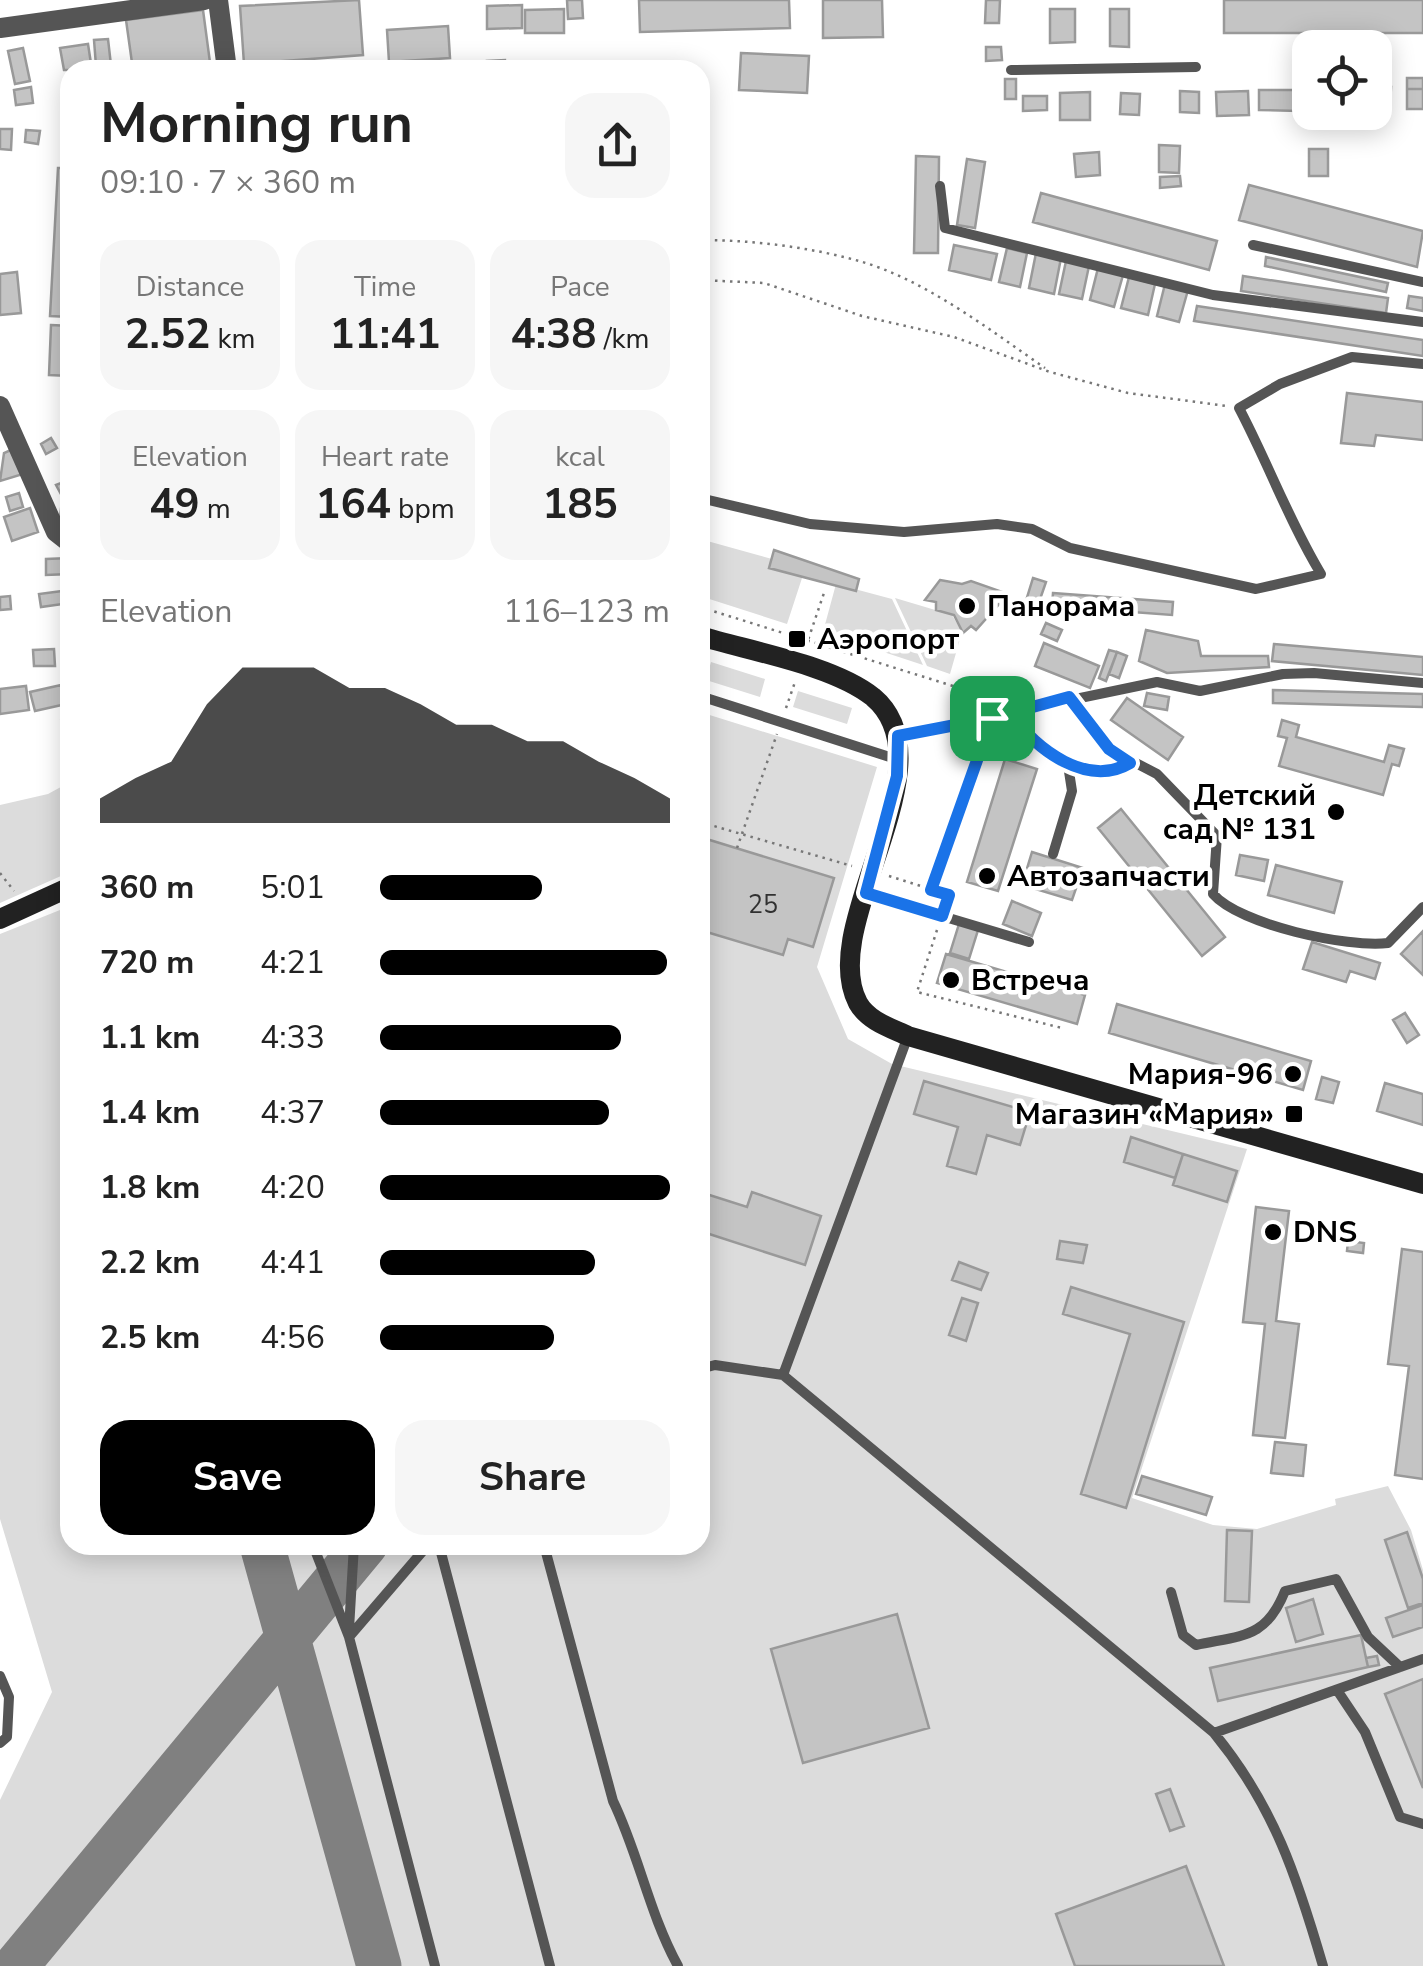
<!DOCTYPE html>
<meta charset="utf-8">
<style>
:root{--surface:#fff;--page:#f6f6f6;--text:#222;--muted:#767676;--accent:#000}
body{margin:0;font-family:"Nunito Sans",sans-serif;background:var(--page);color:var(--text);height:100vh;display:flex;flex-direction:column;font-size:38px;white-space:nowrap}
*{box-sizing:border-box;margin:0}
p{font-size:32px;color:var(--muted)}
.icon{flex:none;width:55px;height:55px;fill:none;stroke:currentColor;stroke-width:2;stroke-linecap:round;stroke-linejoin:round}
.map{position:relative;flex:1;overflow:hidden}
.panel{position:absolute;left:60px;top:60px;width:650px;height:1495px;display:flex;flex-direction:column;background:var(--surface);border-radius:30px;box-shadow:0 5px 25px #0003}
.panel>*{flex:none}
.tools{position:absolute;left:1292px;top:30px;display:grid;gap:20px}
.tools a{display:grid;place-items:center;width:100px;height:100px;border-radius:20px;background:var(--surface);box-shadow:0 5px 25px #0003;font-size:50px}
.pin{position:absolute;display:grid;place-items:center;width:85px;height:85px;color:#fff;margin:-42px;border-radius:20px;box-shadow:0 5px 15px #0006}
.round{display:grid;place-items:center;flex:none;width:105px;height:105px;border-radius:30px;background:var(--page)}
.head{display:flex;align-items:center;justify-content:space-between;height:170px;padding:0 40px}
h1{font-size:55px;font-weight:700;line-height:75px}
.stats{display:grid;grid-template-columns:repeat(3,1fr);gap:15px;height:170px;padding:10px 40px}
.stats div{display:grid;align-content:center;border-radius:25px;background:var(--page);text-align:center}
.stats b{font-size:42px;font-weight:700}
.stats small{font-size:28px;font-weight:400}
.stats p{font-size:28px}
.chart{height:280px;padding:20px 40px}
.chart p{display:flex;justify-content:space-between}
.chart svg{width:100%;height:180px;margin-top:10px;fill:var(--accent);opacity:.7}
.button{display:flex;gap:20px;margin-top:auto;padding:20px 40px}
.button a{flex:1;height:115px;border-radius:30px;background:var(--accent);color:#fff;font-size:40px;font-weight:700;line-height:115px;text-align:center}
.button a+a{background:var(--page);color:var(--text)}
ul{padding:0 40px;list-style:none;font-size:32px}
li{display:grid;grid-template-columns:160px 120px 1fr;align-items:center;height:75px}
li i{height:25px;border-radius:12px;background:var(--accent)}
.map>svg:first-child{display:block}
</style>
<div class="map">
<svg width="1423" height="1966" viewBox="0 0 1423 1966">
<rect width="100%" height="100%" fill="#fff"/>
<path fill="#dcdcdc" d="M700,539L772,559L803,575L787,624L700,596Z
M836,584L892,599L923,665L823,632Z
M895,598L952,615L962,632L950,674L927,666Z
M711,662L765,679L760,697L706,680Z
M798,691L852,708L847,724L793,707Z
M700,712L877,767L817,967L848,1039L892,1064L1247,1149L1132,1498L1213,1525L1257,1529L1336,1505L1335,1499L1388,1486L1411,1530L1423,1570V1966H0V1800L52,1692L0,1519V934L70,906V1545H700Z
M70,782V872L0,903V805L48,794Z"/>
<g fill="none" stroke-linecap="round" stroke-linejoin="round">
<path stroke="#808080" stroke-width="45" d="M262,1545L379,1966
M16,1966L365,1545"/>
</g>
<path fill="#c4c4c4" stroke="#999" stroke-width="2.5" d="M359,0L363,55L244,64L240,6Z
M567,0H582L583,18L568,19Z
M639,0H789L790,28L640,32Z
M823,0H882L883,37L823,38Z
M986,0H1000L999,23H985Z
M1224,0H1423V33H1224Z
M522,5V28L487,29V6Z
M564,9V33H525V10Z
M1050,9H1075V42L1050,43Z
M1110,9H1129V47L1110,46Z
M203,10L211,70H133L126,20Z
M448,26L450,58L389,62L387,30Z
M108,39L111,65L96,66L94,40Z
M88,44L92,70H64L60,48Z
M986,47H1001L1002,60L986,61Z
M23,48L30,81L15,84L8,51Z
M741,53L809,56L807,93L739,90Z
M505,60L506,70H488L487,61Z
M1407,78H1423V89H1407Z
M1005,79H1016V99H1005Z
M31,87L33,103L16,105L14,90Z
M1375,87H1391L1390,109H1375Z
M1407,89H1423V109H1407Z
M1259,90H1299V111L1259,110Z
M1180,91L1199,92V113L1180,112Z
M1248,91L1249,115L1217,116L1216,92Z
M1090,92V120H1060V93Z
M1121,93L1140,94L1139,115L1120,114Z
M1023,96H1047V110L1023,111Z
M1314,112H1336V119L1314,120Z
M0,129H12L11,150L0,149Z
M26,130L40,131L38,144L25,142Z
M1159,145L1180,146L1179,173L1159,172Z
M1309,149H1328V176H1309Z
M1099,152L1100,175L1076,177L1074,154Z
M916,156L939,157L938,253H914Z
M967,159L985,162L975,228L957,225Z
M58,168H70V317L50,316Z
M1180,176L1181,186L1160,188V177Z
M1249,185L1423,231L1417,267L1239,220Z
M1041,193L1217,241L1209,270L1033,222Z
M954,245L997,254L991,280L949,270Z
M1007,248L1027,253L1020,287L999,282Z
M1036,253L1061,258L1054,294L1029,288Z
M1266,257L1388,283L1386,292L1265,266Z
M1066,261L1089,266L1082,299L1059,294Z
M1098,268L1123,275L1114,307L1090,300Z
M17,272L21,313L0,315V274Z
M1243,276L1388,298L1386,313L1241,291Z
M1129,277L1155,284L1148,315L1121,308Z
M1165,284L1188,290L1179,322L1157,316Z
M1409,296L1423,298V311L1407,308Z
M1197,306L1423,340V356L1194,321Z
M51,325L70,326V376L49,375Z
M1347,393L1423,402V440L1376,435L1374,446L1341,443Z
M51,438L57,448L46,454L41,444Z
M13,449L23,474L0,481L4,453Z
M69,480L70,495L63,498L56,485Z
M19,493L23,507L10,511L6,497Z
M30,508L38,532L12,541L4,517Z
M61,509L70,510V528L59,527Z
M774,550L859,579L856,591L769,568Z
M70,558V574L46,575V559Z
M1033,578L1046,582L1037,608L1025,604Z
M940,580L962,584L971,581L1008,594L976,630L971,626L963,633L954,615L936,610V602L925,600Z
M70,590V603L41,607L39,594Z
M1053,593L1173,602L1172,615L1052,606Z
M10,596L11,609L0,610V597Z
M1046,623L1062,630L1057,641L1041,634Z
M1146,630L1198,641L1201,656H1268L1269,667L1167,673L1139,661Z
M1044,643L1099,666L1090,688L1035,666Z
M1274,644L1423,657V675L1272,661Z
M54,649L55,666H34L33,650Z
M1109,650L1117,652L1106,681L1099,678Z
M1117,652L1127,656L1119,678L1109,674Z
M61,685L66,704L35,711L30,692Z
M26,686L29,710L0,714V689Z
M1273,690L1423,694V707L1273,703Z
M1147,693L1169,697L1167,710L1144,706Z
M1127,698L1183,737L1168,760L1111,720Z
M1282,720L1299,725L1296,737L1384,762L1389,745L1404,749L1399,766L1392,764L1383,795L1279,766L1287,738L1278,736Z
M1005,759L1037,769L998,891L967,882Z
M1121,809L1225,937L1202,956L1098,828Z
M700,837L834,878L813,947L788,939L783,955L700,930Z
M1032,852L1083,868L1072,900L1022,885Z
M1240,855L1268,860L1264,881L1236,875Z
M1276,865L1342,882L1334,913L1268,895Z
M1012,901L1041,913L1032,936L1003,924Z
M959,924L978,930L969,959L950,953Z
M1423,931V975L1401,954Z
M1312,942L1380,963L1375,979L1350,971L1346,982L1303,969Z
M946,954L1085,995L1077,1024L937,983Z
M1117,1004L1311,1061L1303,1090L1109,1033Z
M1405,1013L1419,1035L1407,1043L1393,1020Z
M1322,1077L1339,1082L1333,1103L1316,1099Z
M924,1081L1030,1112L1020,1145L987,1135L976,1174L947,1166L958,1127L914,1114Z
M1385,1083L1423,1094V1125L1377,1111Z
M1131,1137L1183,1154L1175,1178L1124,1162Z
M1183,1154L1237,1171L1227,1202L1173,1185Z
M700,1192L747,1207L752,1192L821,1216L805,1265L700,1231Z
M1256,1207L1289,1211L1276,1321L1299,1324L1285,1438L1253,1435L1265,1324L1243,1322Z
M1060,1241L1087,1245L1083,1263L1057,1259Z
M1348,1241L1364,1243L1363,1253L1347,1251Z
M1402,1249L1423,1252V1479L1395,1475L1409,1366L1388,1364Z
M959,1262L988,1273L981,1290L952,1280Z
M1071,1287L1184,1322L1126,1508L1081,1494L1130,1334L1063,1314Z
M962,1298L978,1303L966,1341L949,1335Z
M1275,1442L1306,1445L1303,1476L1271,1473Z
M1142,1476L1212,1497L1206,1515L1136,1494Z
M1227,1530L1252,1531L1249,1602L1225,1601Z
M1407,1532L1423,1579V1603L1408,1608L1385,1540Z
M1313,1599L1323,1634L1296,1642L1286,1608Z
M1423,1605V1627L1393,1637L1386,1618Z
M897,1614L929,1728L803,1763L771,1649Z
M1361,1635L1368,1667L1218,1701L1210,1668Z
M1377,1656L1379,1665L1368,1667L1366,1658Z
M1423,1679V1788L1385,1694Z
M1170,1789L1184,1826L1170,1831L1156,1794Z
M1186,1866L1224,1966H1075L1056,1914Z"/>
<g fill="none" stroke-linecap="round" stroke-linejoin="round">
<path stroke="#777" stroke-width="2.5" stroke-dasharray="2.5 5" stroke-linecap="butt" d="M700,240C752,240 809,247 859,261C924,279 990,330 1045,368
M700,280L764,283L862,316L954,337L1050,372L1128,393L1227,406
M700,607L985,696L988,705
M806,646L825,590
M70,697L60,723L70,730
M786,708L795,682
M700,822L852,866
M737,848L777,734
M0,873L14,891
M889,876L949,895L946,904
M932,888L988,731
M937,930L917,992L1062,1028"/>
<path stroke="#555" stroke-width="10" d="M1011,70L1196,67
M940,186L945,228L1213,295L1423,322
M1253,245L1423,282
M700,498L810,524L904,532L997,524L1032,529L1070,548L1256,589L1321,574C1289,521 1268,463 1239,408L1280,384L1352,357L1423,364
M700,696L899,760
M1069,697L1109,749L1157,774L1217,836L1213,894C1240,925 1348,948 1388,943L1423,907
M1012,715L1028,738L1068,765L1072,791L1053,854
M898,736L1157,682L1200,691L1283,674L1314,673L1423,683
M1068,765L1115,772L1130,763
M865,893L1029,942
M908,1036L783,1375L1214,1733C1274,1806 1297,1877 1323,1966
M700,1369L715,1365L783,1375
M313,1545L349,1637L435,1966
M439,1545L550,1966
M544,1545L613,1801C639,1855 649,1913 678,1966
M1171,1592L1183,1635L1196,1645C1242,1635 1266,1639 1285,1591L1336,1579L1368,1637L1400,1667
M349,1629L354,1545
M349,1637L428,1545
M0,1676L9,1697L7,1737L0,1743
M1337,1690L1365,1732L1400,1817L1423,1824
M1214,1733L1423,1659"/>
<path stroke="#555" stroke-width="20" d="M218,0L227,70
M0,28L204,0
M0,406L56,532L70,543"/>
<path stroke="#222" stroke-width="20" d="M700,636C749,651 833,665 873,697C953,764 816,924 858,1003C868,1021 891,1028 908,1036L1423,1184
M0,919L70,887"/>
</g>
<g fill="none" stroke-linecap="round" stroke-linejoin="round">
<defs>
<path id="route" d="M992,718L898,736L897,776L866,893L942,916L949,895L931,890L992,718L1012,715C1036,750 1088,788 1130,763L1109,749L1069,697L992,718"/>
</defs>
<use href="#route" stroke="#fff" stroke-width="20"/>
<use href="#route" stroke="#1a73e8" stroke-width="12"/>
</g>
<g fill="#000" stroke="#fff" stroke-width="4">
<circle cx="967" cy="606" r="10"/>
<rect x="787" y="629" width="20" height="20" rx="5"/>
<circle cx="1336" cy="812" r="10"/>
<circle cx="987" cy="876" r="10"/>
<circle cx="951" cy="980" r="10"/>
<circle cx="1293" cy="1074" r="10"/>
<rect x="1284" y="1104" width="20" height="20" rx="5"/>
<circle cx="1273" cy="1232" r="10"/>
</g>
<g text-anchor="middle" stroke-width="9" stroke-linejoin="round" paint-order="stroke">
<g font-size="25" fill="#313131">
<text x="763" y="913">25</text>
</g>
<g font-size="30" font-weight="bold" fill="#000" stroke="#fff" text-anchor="start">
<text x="987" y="616">Панорама</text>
<text x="817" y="649">Аэропорт</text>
<text x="1316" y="805" text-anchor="end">Детский<tspan x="1316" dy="34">сад № 131</tspan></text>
<text x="1007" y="886">Автозапчасти</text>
<text x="971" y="990">Встреча</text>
<text x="1273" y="1084" text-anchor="end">Мария-96</text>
<text x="1274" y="1124" text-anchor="end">Магазин «Мария»</text>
<text x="1293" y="1242">DNS</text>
</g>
</g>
</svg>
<div class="tools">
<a><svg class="icon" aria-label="locate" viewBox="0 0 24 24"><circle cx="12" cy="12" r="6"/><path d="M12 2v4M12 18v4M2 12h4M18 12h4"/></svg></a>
</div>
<div class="pin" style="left:992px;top:718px;background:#1e9e55"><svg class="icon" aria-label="arrive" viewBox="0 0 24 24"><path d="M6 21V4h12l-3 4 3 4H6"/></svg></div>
<section class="panel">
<div class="head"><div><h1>Morning run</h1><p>09:10 · 7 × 360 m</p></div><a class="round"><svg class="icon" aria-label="share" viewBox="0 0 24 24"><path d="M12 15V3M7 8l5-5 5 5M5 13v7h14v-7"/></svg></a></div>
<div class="stats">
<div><p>Distance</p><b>2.52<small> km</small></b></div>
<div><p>Time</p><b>11:41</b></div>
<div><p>Pace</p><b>4:38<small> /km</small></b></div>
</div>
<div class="stats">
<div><p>Elevation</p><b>49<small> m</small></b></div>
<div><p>Heart rate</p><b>164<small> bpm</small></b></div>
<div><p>kcal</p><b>185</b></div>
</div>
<div class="chart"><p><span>Elevation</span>116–123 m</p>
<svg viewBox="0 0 160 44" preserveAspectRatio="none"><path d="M0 44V38L10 33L20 29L30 15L40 6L50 6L60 6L70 11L80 11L90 15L100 20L110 20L120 24L130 24L140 29L150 33L160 38V44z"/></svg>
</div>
<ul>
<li><b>360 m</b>5:01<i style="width:56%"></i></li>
<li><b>720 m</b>4:21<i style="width:99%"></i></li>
<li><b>1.1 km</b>4:33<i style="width:83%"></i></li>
<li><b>1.4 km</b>4:37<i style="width:79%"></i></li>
<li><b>1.8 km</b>4:20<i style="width:100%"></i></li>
<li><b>2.2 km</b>4:41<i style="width:74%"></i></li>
<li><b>2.5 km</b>4:56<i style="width:60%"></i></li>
</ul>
<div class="button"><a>Save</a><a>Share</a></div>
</section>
</div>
